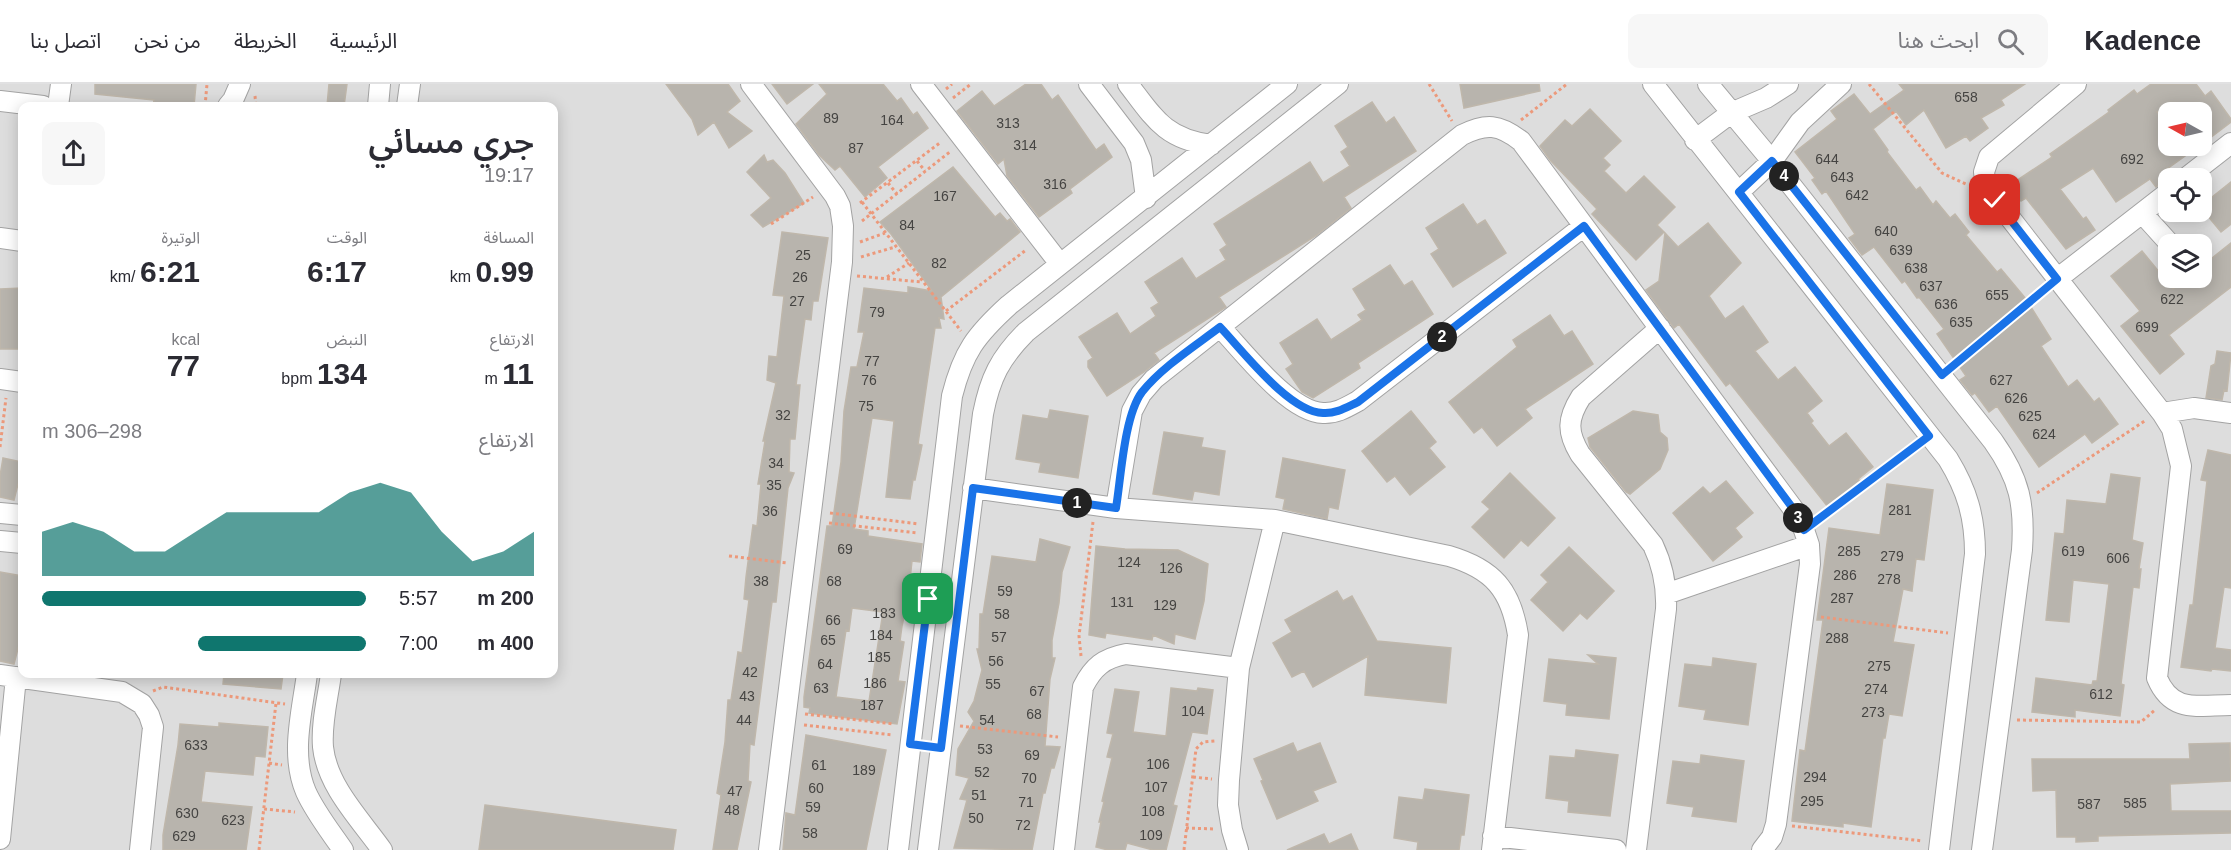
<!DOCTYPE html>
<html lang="ar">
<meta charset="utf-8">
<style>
:root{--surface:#fff;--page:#f7f7f7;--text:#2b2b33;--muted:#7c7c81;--line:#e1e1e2;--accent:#0f766e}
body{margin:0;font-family:Arial,"Noto Sans Arabic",sans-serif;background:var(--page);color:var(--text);direction:rtl;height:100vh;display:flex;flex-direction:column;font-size:22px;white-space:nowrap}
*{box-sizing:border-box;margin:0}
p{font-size:20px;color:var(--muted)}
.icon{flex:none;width:33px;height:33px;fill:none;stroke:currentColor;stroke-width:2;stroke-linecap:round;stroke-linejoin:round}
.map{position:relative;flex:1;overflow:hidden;direction:ltr}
.details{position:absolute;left:18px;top:18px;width:540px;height:576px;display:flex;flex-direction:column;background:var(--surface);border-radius:12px;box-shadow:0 3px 15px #0003;direction:rtl}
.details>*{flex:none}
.needle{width:39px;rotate:278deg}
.controls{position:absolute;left:2158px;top:18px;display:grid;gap:12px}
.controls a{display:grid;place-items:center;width:54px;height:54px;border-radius:12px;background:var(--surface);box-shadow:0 3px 15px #0003;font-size:30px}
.pin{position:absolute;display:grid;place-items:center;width:51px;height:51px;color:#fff;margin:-26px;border-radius:12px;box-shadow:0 3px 9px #0006}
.km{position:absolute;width:30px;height:30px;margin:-15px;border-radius:50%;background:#222;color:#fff;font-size:16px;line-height:30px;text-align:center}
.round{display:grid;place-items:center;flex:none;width:63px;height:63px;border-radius:12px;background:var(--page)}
.head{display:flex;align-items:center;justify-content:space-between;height:102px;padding:0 24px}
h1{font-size:33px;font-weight:600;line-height:45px}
.metrics{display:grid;grid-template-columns:repeat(3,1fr);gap:9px;height:102px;padding:6px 24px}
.metrics div{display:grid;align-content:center}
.metrics b{font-size:30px;font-weight:600}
.metrics small{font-size:16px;font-weight:400}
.metrics p{font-size:16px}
.chart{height:168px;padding:12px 24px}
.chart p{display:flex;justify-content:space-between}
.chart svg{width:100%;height:108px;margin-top:6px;fill:var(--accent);opacity:.7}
ul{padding:0 24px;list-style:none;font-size:20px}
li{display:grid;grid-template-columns:96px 72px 1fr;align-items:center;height:45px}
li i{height:15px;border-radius:8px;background:var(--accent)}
header{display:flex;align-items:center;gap:36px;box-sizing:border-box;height:84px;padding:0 30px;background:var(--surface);border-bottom:2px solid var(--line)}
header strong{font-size:28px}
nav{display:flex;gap:33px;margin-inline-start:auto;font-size:21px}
.search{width:420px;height:54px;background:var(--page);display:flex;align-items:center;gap:15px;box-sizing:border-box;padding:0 21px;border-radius:12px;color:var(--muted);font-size:22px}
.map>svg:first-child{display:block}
</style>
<header>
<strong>Kadence</strong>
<div class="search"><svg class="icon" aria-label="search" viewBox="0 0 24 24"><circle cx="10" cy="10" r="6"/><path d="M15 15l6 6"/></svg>ابحث هنا</div>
<nav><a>الرئيسية</a><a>الخريطة</a><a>من نحن</a><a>اتصل بنا</a></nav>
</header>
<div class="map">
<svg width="2231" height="766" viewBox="0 0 2231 766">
<rect width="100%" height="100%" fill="#efeee7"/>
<path fill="#ddd" fill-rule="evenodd" d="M0,0H2231V766H0ZM22,22H554V590H22ZM2169,28H2202V62H2169ZM2169,94H2202V128H2169ZM2169,160H2202V194H2169Z"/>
<path fill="#b8b4ad" stroke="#bfb7ab" stroke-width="1.5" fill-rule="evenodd" d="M95,0H196L194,22H153L154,16L95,10Z
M329,0H347L344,22H327Z
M666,0H728L740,17L727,28L752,47L729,64L714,38L698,51L692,35Z
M772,0H813L787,20Z
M819,0H883L897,17L901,14L913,31L917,28L928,44L878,83L887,94L865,113L840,82L835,86L819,71L796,40L827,10Z
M1026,0H1041L1052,16L1058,11L1096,66L1104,60L1112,73L1070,105L1072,109L1039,133L1007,92L1004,75L998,80L957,27L982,7L994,22Z
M1460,0H1539L1540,7L1464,24Z
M1899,0H2025L2001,16L2004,21L1981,34L1988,44L1970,57L1966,52L1946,64L1924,26L1906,41L1896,27L1873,45L1888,66L1887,68L1916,106L1920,103L1933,121L1936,117L1950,134L1955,130L1969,148L1966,151L1997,188L2001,185L2026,215L2051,255L2041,262L2068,303L2077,296L2094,318L2099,314L2118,340L2092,359L2085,350L2039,383L1997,322L1989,328L1975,309L1972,311L1960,296L1966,292L1937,250L1944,245L1919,213L1917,214L1905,197L1902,199L1874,163L1862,171L1849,154L1855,150L1826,107L1822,110L1812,96L1815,94L1795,68L1837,35L1831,27L1854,10L1870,30L1904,6Z
M2151,0H2196L2205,12L2211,7L2231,35V38L2202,60V28H2157L2169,44V62H2199L2167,85L2172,91L2156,103L2150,95L2116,118L2093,84L2060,105L2083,135L2086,133L2095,146L2066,165L2026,114L2021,117L2010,101L2052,73L2050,70L2109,28L2108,26L2134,6L2137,10Z
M1372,18L1386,39L1394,33L1416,67L1344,113L1351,124L1317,151L1219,213L1226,223L1154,269L1159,276L1144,288L1107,312L1088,283V277L1093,274L1079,253L1117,229L1130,250L1156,232L1151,224L1159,219L1145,198L1182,174L1196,195L1226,176L1220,166L1227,161L1214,140L1310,78L1323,99L1350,82L1341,68L1348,63L1335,42Z
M1590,25L1621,57L1603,74L1610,81L1604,87L1626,109L1644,92L1675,123L1657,141L1664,148L1636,176L1592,130L1597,125L1550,76L1540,62L1565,36L1572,42Z
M764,71L767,78L773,76L785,89L804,119L763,143L751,131L771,114L747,88Z
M953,83L995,133L1000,129L1007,137L1010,135L1020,148L941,213L944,235L939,234L941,244H935L918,360L922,361L915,396H913L910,415L886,413L894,337L872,334L854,445L868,447V452L922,460L920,478L912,477L908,514L902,542L900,557L904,558L898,597L905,598L897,640L809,629L810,624L804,623V613L827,442H832L841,378L844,327L851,283H857L864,248H858L864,204L908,209V203L932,207L891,150L880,138ZM852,524L883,528L869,617L836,613L846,546L849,547Z
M2231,98V140L2221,148L2202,125V121Z
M1463,120L1477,141L1485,136L1506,169L1453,203L1431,170L1439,165L1426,144Z
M1708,139L1741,179L1709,212L1725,235L1743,222L1768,258L1755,267L1778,296L1795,283L1822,317L1807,329L1813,337L1811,339L1829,362L1846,349L1873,383L1857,396L1871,398L1832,428L1730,299L1726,302L1679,240L1674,244L1646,206L1659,197L1665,149L1678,163Z
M782,148L828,154L818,217H813L811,236L805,235L796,301H800L795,355H790L789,388L794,389L788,404L776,518H772L754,661L750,660L748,697L751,698L737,766H713L721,711L717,709L725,658L728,616H731L738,568L742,569L749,516L744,515L746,493L753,441L757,442L761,400H758L765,357H763L776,299L767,296L769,272L777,273L784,212L773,211Z
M2231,159V203L2169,251L2184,270L2160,290L2121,242L2140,227L2111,192L2142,167L2173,205L2187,194H2202V182Z
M1390,181L1404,202L1412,197L1433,230L1358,279L1360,284L1313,314L1302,308L1286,285L1293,280L1280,259L1317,235L1331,256L1362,236L1358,231L1366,226L1353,205Z
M22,204V265H0V205Z
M1550,231L1564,252L1572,247L1593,280L1525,325L1532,334L1497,362L1482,343L1474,349L1449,318L1517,263L1513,256Z
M2217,267L2231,269L2227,307L2224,306L2222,316L2206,314L2211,282L2215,280Z
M1050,326L1088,332L1078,394L1039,388L1041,379L1016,375L1023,331L1048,335Z
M1411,327L1436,358L1429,364L1445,383L1410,411L1395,392L1387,398L1362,367Z
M1633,327L1658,331L1660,348L1667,354L1668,366L1660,385L1630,410L1626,408L1590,363L1588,354Z
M1164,348L1203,354L1201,363L1225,367L1219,411L1194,407L1192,416L1153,410Z
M2208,366L2231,371V504L2224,503L2215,564L2231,566V587L2212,585L2211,587L2181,583L2190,521H2193L2207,397L2201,396Z
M3,374L22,378V397L18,400L14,416L0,413V392Z
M1283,374L1345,386L1338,425L1329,423L1327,435L1283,425L1285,415L1276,413Z
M1510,389L1555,434L1528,462L1521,456L1504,474L1472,443L1490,425L1482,418Z
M2111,390L2140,394L2132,456L2143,459L2139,485H2141L2139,504L2133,503L2121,600L2124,601L2120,632L2075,626V633L2032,628L2036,594L2092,601L2093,597H2097L2109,500L2073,496L2069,538L2046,536L2055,449L2064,450L2067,416L2106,420Z
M1726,397L1753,429L1735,444L1742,453L1713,477L1673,429L1703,403L1710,410Z
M1887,400L1933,406L1924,476L1916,475L1912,507L1903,505L1893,558L1914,561L1902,632L1889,630L1885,654H1883L1871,743L1843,739V743L1792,737L1800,666L1805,667L1823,536H1817L1829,444L1880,451Z
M1040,455L1070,463L1062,488L1059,519L1052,556V574H1055L1050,595L1045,662L1060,663L1054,684H1051L1045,709H1043L1032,766L954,764L967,716L960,715L969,694L956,691L958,665L974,637L968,628L974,617L982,586L977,565H979L980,530H983L992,472L1036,478Z
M1096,462L1125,465L1178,466L1208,480L1204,517L1195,555L1175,550L1174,560L1153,551L1152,556L1106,549L1105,554L1089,551Z
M1569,463L1614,507L1587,535L1580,529L1563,547L1531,516L1548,498L1541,491Z
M0,488L22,492V549L14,580L0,577Z
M1337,507L1343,517L1352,512L1377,557L1451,564L1446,619L1365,611L1368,572L1313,603L1304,587L1292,593L1273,559L1292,548L1285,536Z
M1588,571L1616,574L1609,635L1566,631L1567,620L1544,617L1549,575L1598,580Z
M1713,574L1756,580L1748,641L1704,635L1706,626L1679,622L1685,580L1712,583Z
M224,590H283L281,605L223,600Z
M1171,604L1197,607L1198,604L1213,606L1207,650L1192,648L1173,721L1177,722L1166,766H1153L1127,759L1125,766H1108L1096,763L1101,738H1099L1104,718L1102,717L1112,674L1107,673L1113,650L1107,649L1115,605L1139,608L1133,648L1166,652Z
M219,639L268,643L265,673L255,672L253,691L205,687L201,718L252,723L246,766H163V751L178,661L180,640L219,643Z
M806,651L886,666L866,766H783L786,729L795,731Z
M1293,659L1297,668L1320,659L1336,698L1313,707L1318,717L1277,735L1261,697L1263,696L1254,675Z
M2230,659L2231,697L2170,700L2171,727H2231V749L2098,752V757L2076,758V753H2057L2056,706L2033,707L2032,675H2190L2189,660Z
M1576,666L1618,671L1610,732L1568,728L1569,717L1546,714L1550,672L1575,674Z
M1701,671L1744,677L1736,738L1692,732L1694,723L1667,719L1673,677L1700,680Z
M1425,705L1469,711L1464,751H1461L1459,766H1417L1418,758L1394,754L1399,713L1423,716Z
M485,721L676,746L673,766H479Z
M1324,750L1329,760L1351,750L1358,766H1287Z"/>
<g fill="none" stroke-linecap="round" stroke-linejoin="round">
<defs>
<path id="minor" d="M751,0L835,112L840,122L843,142L842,178L769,766
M921,0L1060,180
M1089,0L1134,59L1141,76L1146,114
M1128,0C1154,34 1165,55 1211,61
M1653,0L1948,375C1967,406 1975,433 1975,470L1939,766
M1708,0L1772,77L1993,357C2020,395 2025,421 2022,466L1982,766
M2076,0L1989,73L1984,88L1986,103L2162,329L2172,345L2181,382L2157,594C2172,630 2198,621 2231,621
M0,17L43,22
M58,22L61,0
M228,22L233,16L240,0
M378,22L380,0
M407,22L410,0
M1695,56L1731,29L1766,14L1788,0
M2186,94L2231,59
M1739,108L1772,77L1800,38L1841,0
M2142,129L2170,160
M0,154L22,157
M2057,195L2169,108
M1220,243C1243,267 1289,328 1323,329C1336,330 1347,323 1358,317L1584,142
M0,295L22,298
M2162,329L2194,324L2231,329
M973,404L1116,424L1275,436L1449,472C1493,485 1511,506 1518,551L1492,766
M1116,424L1132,327L1141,310L1154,295L1462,51C1486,39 1499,40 1521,57L1794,426L1804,446L1809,461L1810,480L1776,740L1772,753L1762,766
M0,429L22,431
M0,457L22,459
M1666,510L1809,461
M307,590C302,628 290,671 306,708C315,728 330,747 343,766
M331,590C328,613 321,639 323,663C327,702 360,735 382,766
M0,591L122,608L142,620L149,631L153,643L140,766
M1493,752L1616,766
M0,755L16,593
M898,766L952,312C963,268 976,251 1009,221L1287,0
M928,766L983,330C990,294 1000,274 1026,248L1338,0
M1064,766L1083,603C1093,583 1104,574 1126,570L1239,584
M1238,766L1232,746L1228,721L1229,696L1239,584L1275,436
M1636,766L1666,525C1667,501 1663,482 1653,461L1580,370C1567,348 1567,335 1581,313L1660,244"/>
</defs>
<use href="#minor" stroke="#a3a3a3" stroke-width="22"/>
<path stroke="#ec997b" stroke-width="3" stroke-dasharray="3 3" stroke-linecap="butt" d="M1429,0L1452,37
M1869,0L1942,89L1966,100
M946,5L952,0
M255,12L256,22
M953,14L971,0
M205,22L207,0
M1521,36L1567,0
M917,77L925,87
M888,99L897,110
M862,118L961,247
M860,119L941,58
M862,137L951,67
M771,140L813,113
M860,158L885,149
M861,173L895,163
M857,192L922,198
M887,193L909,179
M946,227L1026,166
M1955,280L2044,206
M0,363L6,314
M2037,409L2146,336
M830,429L919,440
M1818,435L1916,362
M829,439L918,449
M729,472L787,479
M1821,533L1948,549
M1081,572L1079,552L1093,438
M153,607L163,603L285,620
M805,630L894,640
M2017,636L2141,638L2155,626
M804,641L893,651
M960,642L1058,653
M269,679L282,681
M1193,693L1212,695
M264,725L295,728
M1792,742L1923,757
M1186,744L1215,745
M259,766L276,619
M1184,766L1196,665L1203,658L1215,657"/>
<use href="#minor" stroke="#fff" stroke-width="20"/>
</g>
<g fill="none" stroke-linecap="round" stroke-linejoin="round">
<defs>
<path id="route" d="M928,515L910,660L941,664L973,404L1116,424C1121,394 1124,332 1142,308C1162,283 1195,262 1220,243C1243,267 1289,328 1323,329C1336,330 1347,323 1358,318L1584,142L1794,426L1804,446L1929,352L1739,108L1772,77L1942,291L2057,195L1995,116"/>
</defs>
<use href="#route" stroke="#fff" stroke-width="12"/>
<use href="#route" stroke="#1a73e8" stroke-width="8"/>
</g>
<g text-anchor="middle" stroke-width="5" stroke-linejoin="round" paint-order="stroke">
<g font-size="14" fill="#454442">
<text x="1966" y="18">658</text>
<text x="831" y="39">89</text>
<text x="892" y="41">164</text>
<text x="1008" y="44">313</text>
<text x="1025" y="66">314</text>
<text x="856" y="69">87</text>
<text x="1827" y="80">644</text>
<text x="2132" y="80">692</text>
<text x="1842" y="98">643</text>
<text x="1055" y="105">316</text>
<text x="1857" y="116">642</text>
<text x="945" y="117">167</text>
<text x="907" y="146">84</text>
<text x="1886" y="152">640</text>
<text x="1901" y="171">639</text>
<text x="803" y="176">25</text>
<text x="939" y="184">82</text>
<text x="1916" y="189">638</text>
<text x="800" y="198">26</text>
<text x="1931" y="207">637</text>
<text x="1997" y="216">655</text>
<text x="2172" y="220">622</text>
<text x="797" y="222">27</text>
<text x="1946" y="225">636</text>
<text x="877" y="233">79</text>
<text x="1961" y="243">635</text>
<text x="2147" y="248">699</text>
<text x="872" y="282">77</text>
<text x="869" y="301">76</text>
<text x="2001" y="301">627</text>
<text x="2016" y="319">626</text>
<text x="866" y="327">75</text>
<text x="783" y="336">32</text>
<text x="2030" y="337">625</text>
<text x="2044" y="355">624</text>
<text x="776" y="384">34</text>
<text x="774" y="406">35</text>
<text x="1900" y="431">281</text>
<text x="770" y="432">36</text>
<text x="845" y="470">69</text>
<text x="1849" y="472">285</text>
<text x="2073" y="472">619</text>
<text x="1892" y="477">279</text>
<text x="2118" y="479">606</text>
<text x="1129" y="483">124</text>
<text x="1171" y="489">126</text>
<text x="1845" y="496">286</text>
<text x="1889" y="500">278</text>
<text x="761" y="502">38</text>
<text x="834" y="502">68</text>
<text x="1005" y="512">59</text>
<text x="1842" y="519">287</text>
<text x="1122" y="523">131</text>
<text x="1165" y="526">129</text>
<text x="884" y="534">183</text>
<text x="1002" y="535">58</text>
<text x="833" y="541">66</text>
<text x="881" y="556">184</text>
<text x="999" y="558">57</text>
<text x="1837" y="559">288</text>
<text x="828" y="561">65</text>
<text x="879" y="578">185</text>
<text x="996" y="582">56</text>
<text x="825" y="585">64</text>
<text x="1879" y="587">275</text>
<text x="750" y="593">42</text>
<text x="875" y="604">186</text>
<text x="993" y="605">55</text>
<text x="821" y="609">63</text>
<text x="1876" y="610">274</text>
<text x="1037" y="612">67</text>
<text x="2101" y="615">612</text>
<text x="747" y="617">43</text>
<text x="872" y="626">187</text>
<text x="1193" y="632">104</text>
<text x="1873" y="633">273</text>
<text x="1034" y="635">68</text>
<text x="744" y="641">44</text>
<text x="987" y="641">54</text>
<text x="196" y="666">633</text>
<text x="985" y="670">53</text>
<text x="1032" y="676">69</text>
<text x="1158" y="685">106</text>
<text x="819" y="686">61</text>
<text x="864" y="691">189</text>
<text x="982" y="693">52</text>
<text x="1815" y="698">294</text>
<text x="1029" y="699">70</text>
<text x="1156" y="708">107</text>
<text x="816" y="709">60</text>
<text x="735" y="712">47</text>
<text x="979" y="716">51</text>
<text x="1812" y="722">295</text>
<text x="1026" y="723">71</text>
<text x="2135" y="724">585</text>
<text x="2089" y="725">587</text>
<text x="813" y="728">59</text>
<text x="732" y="731">48</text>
<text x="1153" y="732">108</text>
<text x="187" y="734">630</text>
<text x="976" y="739">50</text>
<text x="233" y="741">623</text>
<text x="1023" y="746">72</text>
<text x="810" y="754">58</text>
<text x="1151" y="756">109</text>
<text x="184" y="757">629</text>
</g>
</g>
</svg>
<div class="controls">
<a><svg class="needle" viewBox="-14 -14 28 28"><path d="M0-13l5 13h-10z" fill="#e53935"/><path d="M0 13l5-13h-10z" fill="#7c7c81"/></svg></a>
<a><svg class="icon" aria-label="locate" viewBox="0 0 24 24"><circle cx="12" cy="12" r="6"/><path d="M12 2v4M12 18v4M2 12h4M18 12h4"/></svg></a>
<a><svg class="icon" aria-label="layers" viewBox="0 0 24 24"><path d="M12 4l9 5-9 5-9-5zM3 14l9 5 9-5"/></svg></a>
</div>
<div class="pin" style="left:928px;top:515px;background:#1e9e55"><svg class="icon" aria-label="arrive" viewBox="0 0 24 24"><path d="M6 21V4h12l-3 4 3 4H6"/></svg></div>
<div class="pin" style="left:1995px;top:116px;background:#d93025"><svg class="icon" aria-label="check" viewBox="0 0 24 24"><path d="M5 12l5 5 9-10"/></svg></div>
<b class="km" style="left:1077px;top:419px">1</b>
<b class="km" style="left:1442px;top:253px">2</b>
<b class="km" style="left:1798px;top:434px">3</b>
<b class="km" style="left:1784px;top:92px">4</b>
<section class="details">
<div class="head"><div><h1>جري مسائي</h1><p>19:17</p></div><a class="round"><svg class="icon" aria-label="share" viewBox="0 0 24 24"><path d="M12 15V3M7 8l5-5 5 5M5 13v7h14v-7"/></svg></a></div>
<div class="metrics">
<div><p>المسافة</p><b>0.99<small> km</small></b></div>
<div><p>الوقت</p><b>6:17</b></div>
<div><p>الوتيرة</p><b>6:21<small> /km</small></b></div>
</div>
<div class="metrics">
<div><p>الارتفاع</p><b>11<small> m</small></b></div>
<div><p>النبض</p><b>134<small> bpm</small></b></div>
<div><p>kcal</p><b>77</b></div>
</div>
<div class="chart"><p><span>الارتفاع</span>298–306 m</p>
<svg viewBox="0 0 160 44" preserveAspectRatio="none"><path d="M0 44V26L10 22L20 26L30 34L40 34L50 26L60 18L70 18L80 18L90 18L100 10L110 6L120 10L130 26L140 38L150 34L160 26V44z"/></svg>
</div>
<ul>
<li><b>200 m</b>5:57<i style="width:100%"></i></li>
<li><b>400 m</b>7:00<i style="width:52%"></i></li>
</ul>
</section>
</div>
